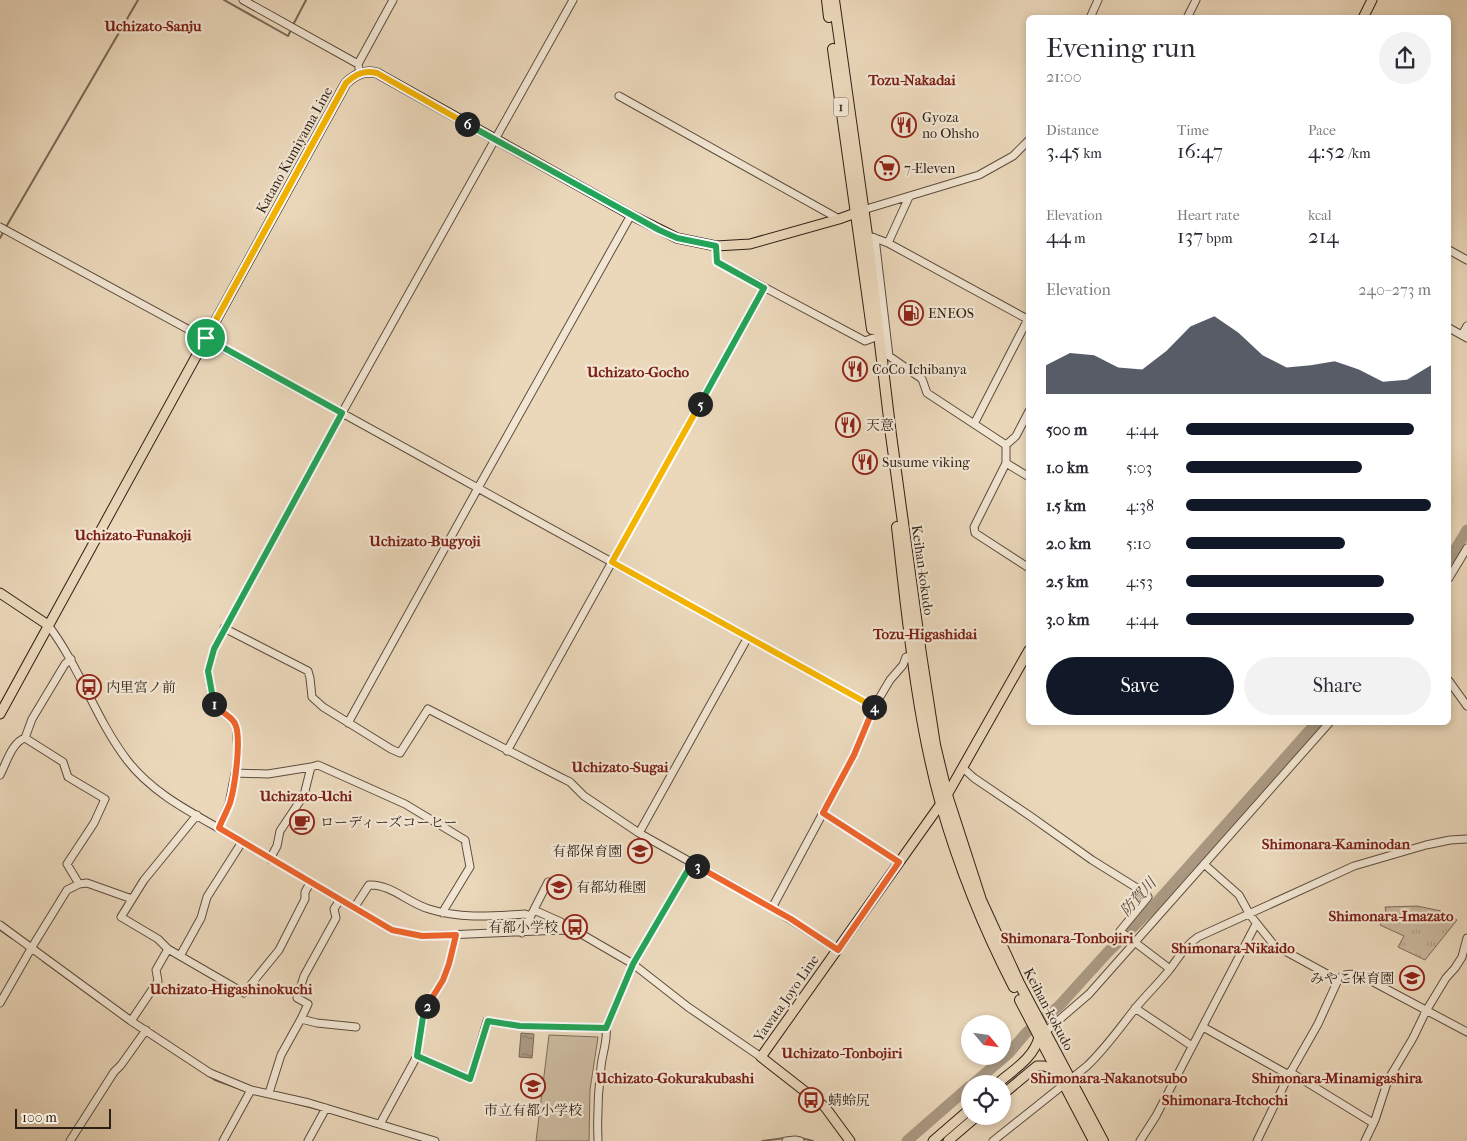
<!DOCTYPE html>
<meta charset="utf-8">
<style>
:root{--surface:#fff;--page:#f2f2f3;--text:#2b2b33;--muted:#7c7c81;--accent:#111827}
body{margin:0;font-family:"IM FELL French Canon","Noto Serif JP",serif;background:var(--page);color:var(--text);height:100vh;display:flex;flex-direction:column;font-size:19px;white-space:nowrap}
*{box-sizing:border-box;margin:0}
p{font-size:16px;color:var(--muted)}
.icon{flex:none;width:28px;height:28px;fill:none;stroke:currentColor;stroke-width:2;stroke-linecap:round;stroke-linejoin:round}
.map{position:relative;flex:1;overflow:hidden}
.side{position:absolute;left:1026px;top:15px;width:425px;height:710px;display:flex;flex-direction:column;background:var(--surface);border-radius:8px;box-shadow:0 2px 8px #0003}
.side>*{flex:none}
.needle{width:32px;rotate:119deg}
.buttons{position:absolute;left:961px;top:1015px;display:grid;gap:10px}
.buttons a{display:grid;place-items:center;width:50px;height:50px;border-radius:50%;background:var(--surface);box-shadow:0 2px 8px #0003;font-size:25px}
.scale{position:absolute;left:15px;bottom:12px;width:96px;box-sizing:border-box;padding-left:5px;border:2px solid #2c1f15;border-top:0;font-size:14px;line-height:18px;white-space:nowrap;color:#2c1f15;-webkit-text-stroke:4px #f2e6d3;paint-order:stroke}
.pin{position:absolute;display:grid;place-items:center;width:42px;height:42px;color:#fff;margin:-21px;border:2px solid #fff;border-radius:50%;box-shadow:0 1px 5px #0007}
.km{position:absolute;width:25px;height:25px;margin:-12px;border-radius:50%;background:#222;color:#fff;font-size:14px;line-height:25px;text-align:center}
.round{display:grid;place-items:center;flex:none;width:52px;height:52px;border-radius:26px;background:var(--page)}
.summary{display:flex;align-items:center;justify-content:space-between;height:85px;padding:0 20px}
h1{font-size:28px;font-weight:600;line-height:38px}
.metrics{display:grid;grid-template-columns:repeat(3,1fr);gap:8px;height:85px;padding:5px 20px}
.metrics div{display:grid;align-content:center}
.metrics b{font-size:21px;font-weight:600}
.metrics small{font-size:14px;font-weight:400}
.metrics p{font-size:14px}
.chart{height:140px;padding:10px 20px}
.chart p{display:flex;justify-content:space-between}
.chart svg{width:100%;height:90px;margin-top:5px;fill:var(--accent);opacity:.7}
.primary-button{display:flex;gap:10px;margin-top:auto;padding:10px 20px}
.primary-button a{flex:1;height:58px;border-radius:30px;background:var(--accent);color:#fff;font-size:20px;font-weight:600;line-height:58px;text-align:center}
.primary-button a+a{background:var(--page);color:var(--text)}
ul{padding:0 20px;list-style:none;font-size:16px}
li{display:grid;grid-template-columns:80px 60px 1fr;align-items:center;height:38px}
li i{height:12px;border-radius:6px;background:var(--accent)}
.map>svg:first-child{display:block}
</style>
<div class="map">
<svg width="1467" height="1141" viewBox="0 0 1467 1141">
<defs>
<pattern id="park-tufts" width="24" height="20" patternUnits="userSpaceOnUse" patternTransform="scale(1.25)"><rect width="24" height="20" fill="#cbb99f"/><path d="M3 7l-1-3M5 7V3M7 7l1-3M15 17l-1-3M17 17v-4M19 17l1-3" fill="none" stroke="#ae9f88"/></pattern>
<pattern id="water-ripples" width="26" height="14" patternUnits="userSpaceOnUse" patternTransform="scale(1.25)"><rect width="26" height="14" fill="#aa9983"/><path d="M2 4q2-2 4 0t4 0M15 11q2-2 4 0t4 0" fill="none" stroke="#8b7c6a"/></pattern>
</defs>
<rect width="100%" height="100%" fill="#ebd8bb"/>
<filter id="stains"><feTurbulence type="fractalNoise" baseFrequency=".004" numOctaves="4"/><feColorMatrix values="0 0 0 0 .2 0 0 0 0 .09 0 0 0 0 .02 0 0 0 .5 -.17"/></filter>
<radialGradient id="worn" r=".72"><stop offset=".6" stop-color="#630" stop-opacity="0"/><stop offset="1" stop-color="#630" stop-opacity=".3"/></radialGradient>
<path fill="url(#park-tufts)" stroke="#7c6c5a" d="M1417,906L1441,911L1457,920L1425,960L1398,947L1404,936L1380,925L1386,912L1385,907Z"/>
<path fill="#cbb99f" stroke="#7c6c5a" d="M549,1035L598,1037L590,1090L589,1141H536Z"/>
<path fill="url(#water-ripples)" stroke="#786857" d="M521,1033L534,1034L532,1058L519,1057Z"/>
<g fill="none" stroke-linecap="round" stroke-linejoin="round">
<path stroke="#786857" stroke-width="2" d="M224,0L288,36L291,30
M293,25L306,0
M6,227L138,0
M0,238L4,231
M0,930L13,939
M43,961L99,1002
M209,1076L215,1080L246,1091
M294,1103L321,1110
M797,1137L813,1141
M762,1141L785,1138"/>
<path stroke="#aa9983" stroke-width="11" d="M1449,560L1467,530
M973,1084L1009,1053L1026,1033L1059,1006L1107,953L1150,910L1317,722
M907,1141L970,1086"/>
<defs>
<path id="minor" d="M243,0L358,64L360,73
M1090,18L1098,0
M1187,18L1196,0
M358,64L393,0
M619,96L839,219
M863,210L979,175L1013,156L1029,140
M0,227L342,413L874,707
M872,237L888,243L1029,320
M875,238L889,356L922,379L927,393L1006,445
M888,243L909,197
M716,246L717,262L865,341L873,338
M1449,250L1467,260
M1449,328L1467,338
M1462,335L1467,326
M1029,411L1016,436L1006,445V463L974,527L975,533L1029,568
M974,424L1029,317
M1006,463L1029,477
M1449,578L1467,548
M48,625C80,667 95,718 127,760C155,797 201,817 241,841C291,870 341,901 392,930L422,936L562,930L576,932L583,935L633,964L688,1007L761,1057
M224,628L308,671L310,678L312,697L323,707L391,749L400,753L428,709L560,777L570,782L584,796L639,833L772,908L838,950
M1449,681L1467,706
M348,723L478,488L631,215
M25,738L63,762L68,777L105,799L94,823L67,864L79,884
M507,751L764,288
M311,767L318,765L405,804L465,840L470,867L442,913
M963,768L974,778L1030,816L1092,860L1145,893L1148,897L1120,931L1170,969
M235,773L268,774L311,767L304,795L280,831L277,846L270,859
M0,775C6,764 12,742 25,738L32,719L65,664L71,659
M823,813L899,862
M197,815L144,880L121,917L158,939L168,949L244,993L279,950L305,899V892L310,883
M219,828L229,804L236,768L238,751L236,725L231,719L218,709L213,702L208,671L214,649L342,413L573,0
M639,833L748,637
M1204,864L1239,895L1250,915L1274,945L1338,980
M354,908L369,885C391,884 408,903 429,909C460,919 493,916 525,914L531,916
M772,908L854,755L874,707L890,680L903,665L906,657L913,655
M534,910L561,922L563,926L562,930
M0,925L131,1021L210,1073L251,1090L309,1103L435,1141
M522,933L548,882
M180,956L201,918L207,897L242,842
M0,1003L32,947L67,890L79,884L87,883L132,899
M1135,1008L1192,1046
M301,1019L308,1004L297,998L304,976L336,918L334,909L340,900
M131,1021L158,981L156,970L168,949
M1203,1027L1289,1075
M1045,1032L1089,994L1330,722
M417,1056L470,1079L487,1021L520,1026L606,1028
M1290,1072L1373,1123
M269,1093L281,1055L301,1019L317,1023L356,1027
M380,1124L417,1056L424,1012L443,980L449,965L456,935
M70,1141L114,1072L121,1065L146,1030
M223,1141L251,1090
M308,1141L326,1108
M598,1141C597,1116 598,1092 601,1067C602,1054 608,1040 606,1028L633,964L692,863
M786,1141L795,1140L800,1141
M993,1141L1087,1066C1105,1049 1119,1029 1134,1010C1145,996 1159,983 1170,969C1179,957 1185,946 1198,937L1354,866L1426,845L1450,840L1467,839
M1140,1141L1156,1116L1256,924
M1257,1141L1289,1075L1318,1024L1338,980C1344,973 1351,974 1360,975L1467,1032
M1365,1141L1375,1120L1388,1080L1413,1038L1426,1011L1446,978L1455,968L1462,957L1467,938"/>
<path id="major" d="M1363,18L1372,0
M0,593L48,625
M0,714L346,83C356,74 364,70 377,73L631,215L677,238L716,246L750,244L839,219L861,211
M997,1084C1013,1070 1034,1058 1039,1037
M1002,1095L1037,1066H1044L1056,1070
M850,1141L825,1107L761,1057L947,795L1029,650
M933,1141L970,1109
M948,1141L977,1116"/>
<path id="highway" d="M827,0L829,17
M834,0L867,235L891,435L921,654L935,745L947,795L981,900L1019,983L1103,1141
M833,49L872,329
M897,527C908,620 916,714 941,804C959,867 984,929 1014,987
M1020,1000L1094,1141"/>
</defs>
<use href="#minor" stroke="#5c4d3e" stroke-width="9"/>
<use href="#major" stroke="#2c1f15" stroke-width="11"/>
<use href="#highway" stroke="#2c1f15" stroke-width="12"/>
<use href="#minor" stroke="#f2e6d3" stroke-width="7"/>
<use href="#major" stroke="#ebd8bb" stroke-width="9"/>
<use href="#highway" stroke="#ebd8bb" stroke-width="10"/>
</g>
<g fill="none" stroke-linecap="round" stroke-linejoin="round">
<defs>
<path id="split-1" d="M206,338L342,413L214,649L208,671L214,704"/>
<path id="split-2" d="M214,704C219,712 233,716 236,726C241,742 235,786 230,803C227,811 222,820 219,828L392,930L422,936L456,935L449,964L443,980L427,1006"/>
<path id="split-3" d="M427,1006L423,1017L417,1056L470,1079L488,1021L520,1026L606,1028L633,964L692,863L697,866"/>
<path id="split-4" d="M697,866L791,919L838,950L899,862L823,813L854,755L874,707"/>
<path id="split-5" d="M700,404L612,562L874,707"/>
<path id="split-6" d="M467,124L659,230L677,238L716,246L717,262L764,288L700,404"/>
<path id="split-7" d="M206,338L346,83C356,74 364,70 377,73L467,124"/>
</defs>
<use href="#split-1" stroke="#fff" stroke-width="10"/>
<use href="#split-2" stroke="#fff" stroke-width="10"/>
<use href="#split-3" stroke="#fff" stroke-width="10"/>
<use href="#split-4" stroke="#fff" stroke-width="10"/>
<use href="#split-5" stroke="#fff" stroke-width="10"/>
<use href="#split-6" stroke="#fff" stroke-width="10"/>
<use href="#split-7" stroke="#fff" stroke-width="10"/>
<use href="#split-1" stroke="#22a559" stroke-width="6"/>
<use href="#split-2" stroke="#f0652b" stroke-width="6"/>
<use href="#split-3" stroke="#22a559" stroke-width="6"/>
<use href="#split-4" stroke="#f0652b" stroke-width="6"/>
<use href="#split-5" stroke="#f5b400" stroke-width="6"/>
<use href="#split-6" stroke="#22a559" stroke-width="6"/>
<use href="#split-7" stroke="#f5b400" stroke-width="6"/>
</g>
<defs>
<symbol id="restaurant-ring" viewBox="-11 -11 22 22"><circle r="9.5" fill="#f2e6d3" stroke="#8f2418" stroke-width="1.5"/><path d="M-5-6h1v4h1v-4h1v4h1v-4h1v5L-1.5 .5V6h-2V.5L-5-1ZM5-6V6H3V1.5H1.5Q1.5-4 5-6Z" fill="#8f2418"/></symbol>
<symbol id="supermarket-ring" viewBox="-11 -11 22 22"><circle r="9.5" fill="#f2e6d3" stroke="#8f2418" stroke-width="1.5"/><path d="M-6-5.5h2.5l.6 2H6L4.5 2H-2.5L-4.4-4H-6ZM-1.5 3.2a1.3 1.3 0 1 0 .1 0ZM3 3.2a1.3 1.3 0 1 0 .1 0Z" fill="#8f2418"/></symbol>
<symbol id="fuel-ring" viewBox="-11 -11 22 22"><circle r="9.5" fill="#f2e6d3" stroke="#8f2418" stroke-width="1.5"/><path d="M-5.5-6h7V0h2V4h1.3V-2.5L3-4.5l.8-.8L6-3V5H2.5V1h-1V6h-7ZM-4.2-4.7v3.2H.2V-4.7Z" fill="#8f2418"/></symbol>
<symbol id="bus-ring" viewBox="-11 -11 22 22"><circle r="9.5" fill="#f2e6d3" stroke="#8f2418" stroke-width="1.5"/><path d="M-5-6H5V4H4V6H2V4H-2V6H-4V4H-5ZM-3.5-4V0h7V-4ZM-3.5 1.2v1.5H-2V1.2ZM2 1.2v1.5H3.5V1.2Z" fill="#8f2418"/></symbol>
<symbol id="cafe-ring" viewBox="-11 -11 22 22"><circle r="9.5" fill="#f2e6d3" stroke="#8f2418" stroke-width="1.5"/><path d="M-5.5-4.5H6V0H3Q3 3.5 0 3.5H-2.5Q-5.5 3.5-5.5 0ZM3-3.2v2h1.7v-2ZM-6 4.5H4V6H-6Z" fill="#8f2418"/></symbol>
<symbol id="school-ring" viewBox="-11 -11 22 22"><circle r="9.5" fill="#f2e6d3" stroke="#8f2418" stroke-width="1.5"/><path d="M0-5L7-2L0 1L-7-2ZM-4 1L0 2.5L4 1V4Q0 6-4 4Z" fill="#8f2418"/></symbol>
</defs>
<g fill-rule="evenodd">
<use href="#restaurant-ring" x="890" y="111" width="28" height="28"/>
<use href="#supermarket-ring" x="873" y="154" width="28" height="28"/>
<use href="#fuel-ring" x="897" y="299" width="28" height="28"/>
<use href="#restaurant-ring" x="841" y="355" width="28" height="28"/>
<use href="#restaurant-ring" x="834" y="411" width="28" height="28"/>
<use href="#restaurant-ring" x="851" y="448" width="28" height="28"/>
<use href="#bus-ring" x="75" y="673" width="28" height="28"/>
<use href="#cafe-ring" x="288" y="808" width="28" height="28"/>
<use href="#school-ring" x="626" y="837" width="28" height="28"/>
<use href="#school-ring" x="545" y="873" width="28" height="28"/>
<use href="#bus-ring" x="561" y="913" width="28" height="28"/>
<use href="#school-ring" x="1398" y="964" width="28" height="28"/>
<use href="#school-ring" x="519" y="1072" width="28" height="28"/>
<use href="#bus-ring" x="797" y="1086" width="28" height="28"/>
</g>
<g text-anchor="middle" stroke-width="4.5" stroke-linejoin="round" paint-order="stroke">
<rect fill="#f2e6d3" stroke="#675b4e" stroke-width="1" x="833.5" y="97.5" width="15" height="19" rx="4"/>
<g font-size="12" font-weight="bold" fill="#2c1f15">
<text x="841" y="111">1</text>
</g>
<g font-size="14" fill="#2c1f15" stroke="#f2e6d3" text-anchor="start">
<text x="922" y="122">Gyoza<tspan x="922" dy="16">no Ohsho</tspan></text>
<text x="904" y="173">7-Eleven</text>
<text x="928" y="318">ENEOS</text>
<text x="872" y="374">CoCo Ichibanya</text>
<text x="866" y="430">天意</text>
<text x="882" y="467">Susume viking</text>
<text x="106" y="692">内里宮ノ前</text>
<text x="320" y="827">ローディーズコーヒー</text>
<text x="622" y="856" text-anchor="end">有都保育園</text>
<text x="576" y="892">有都幼稚園</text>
<text x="558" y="932" text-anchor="end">有都小学校</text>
<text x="1394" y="983" text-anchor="end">みやこ保育園</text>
<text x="828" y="1105">蜻蛉尻</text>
<text x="533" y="1115" text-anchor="middle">市立有都小学校</text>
</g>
<g font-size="14" fill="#2c1f15" stroke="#f2e6d3">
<text transform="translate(294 150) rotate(-61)" y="5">Katano Kumiyama Line</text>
<text transform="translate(923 570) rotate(82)" y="5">Keihan-kokudo</text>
<text transform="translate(786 998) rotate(-55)" y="5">Yawata Joyo Line</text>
<text transform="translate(1049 1009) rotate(62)" y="5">Keihan-kokudo</text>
</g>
<g font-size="15" font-weight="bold" fill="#7a1f14" stroke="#f2e6d3">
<text x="153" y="31">Uchizato-Sanju</text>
<text x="912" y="85">Tozu-Nakadai</text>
<text x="638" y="377">Uchizato-Gocho</text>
<text x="133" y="540">Uchizato-Funakoji</text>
<text x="425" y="546">Uchizato-Bugyoji</text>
<text x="925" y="639">Tozu-Higashidai</text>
<text x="620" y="772">Uchizato-Sugai</text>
<text x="306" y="801">Uchizato-Uchi</text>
<text x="1336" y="849">Shimonara-Kaminodan</text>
<text x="1391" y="921">Shimonara-Imazato</text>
<text x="1067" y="943">Shimonara-Tonbojiri</text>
<text x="1233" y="953">Shimonara-Nikaido</text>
<text x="231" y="994">Uchizato-Higashinokuchi</text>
<text x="842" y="1058">Uchizato-Tonbojiri</text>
<text x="675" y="1083">Uchizato-Gokurakubashi</text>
<text x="1109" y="1083">Shimonara-Nakanotsubo</text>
<text x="1337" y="1083">Shimonara-Minamigashira</text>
<text x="1225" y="1105">Shimonara-Itchochi</text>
</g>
<g font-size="15" font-style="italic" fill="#584a3c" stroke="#f2e6d3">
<text transform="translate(1138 897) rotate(-48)" y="5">防賀川</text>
</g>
</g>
<rect width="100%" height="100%" filter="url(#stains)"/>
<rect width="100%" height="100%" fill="url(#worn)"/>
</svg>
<div class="buttons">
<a><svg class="needle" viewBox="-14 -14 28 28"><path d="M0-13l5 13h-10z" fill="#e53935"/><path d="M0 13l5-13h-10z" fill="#7c7c81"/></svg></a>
<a><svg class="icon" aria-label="locate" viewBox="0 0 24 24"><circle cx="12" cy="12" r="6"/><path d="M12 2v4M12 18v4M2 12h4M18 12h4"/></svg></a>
</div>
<div class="scale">100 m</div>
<div class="pin" style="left:206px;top:338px;background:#1e9e55"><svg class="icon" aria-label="arrive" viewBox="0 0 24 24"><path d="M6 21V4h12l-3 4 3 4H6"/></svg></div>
<b class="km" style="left:214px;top:704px">1</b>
<b class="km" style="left:427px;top:1006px">2</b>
<b class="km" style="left:697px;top:866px">3</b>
<b class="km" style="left:874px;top:707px">4</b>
<b class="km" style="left:700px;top:404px">5</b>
<b class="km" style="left:467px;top:124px">6</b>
<section class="side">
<div class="summary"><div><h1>Evening run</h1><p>21:00</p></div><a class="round"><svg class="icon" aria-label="share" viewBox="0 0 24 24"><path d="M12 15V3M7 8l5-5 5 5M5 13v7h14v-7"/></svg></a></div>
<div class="metrics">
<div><p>Distance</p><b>3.45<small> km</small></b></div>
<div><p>Time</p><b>16:47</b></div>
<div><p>Pace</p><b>4:52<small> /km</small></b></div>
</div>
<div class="metrics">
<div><p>Elevation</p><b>44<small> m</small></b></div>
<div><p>Heart rate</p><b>137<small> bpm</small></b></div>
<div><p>kcal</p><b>214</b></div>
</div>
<div class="chart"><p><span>Elevation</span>240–273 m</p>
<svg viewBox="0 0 160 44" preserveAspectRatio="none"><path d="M0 44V30L10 24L20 25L30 31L40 32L50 23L60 11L70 6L80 14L90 25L100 31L110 30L120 28L130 32L140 38L150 37L160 30V44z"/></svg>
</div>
<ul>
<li><b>500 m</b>4:44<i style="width:93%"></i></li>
<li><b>1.0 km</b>5:03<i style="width:72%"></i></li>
<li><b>1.5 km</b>4:38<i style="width:100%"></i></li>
<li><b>2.0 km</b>5:10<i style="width:65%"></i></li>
<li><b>2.5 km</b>4:53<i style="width:81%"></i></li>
<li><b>3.0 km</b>4:44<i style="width:93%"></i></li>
</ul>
<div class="primary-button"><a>Save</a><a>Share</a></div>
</section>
</div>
